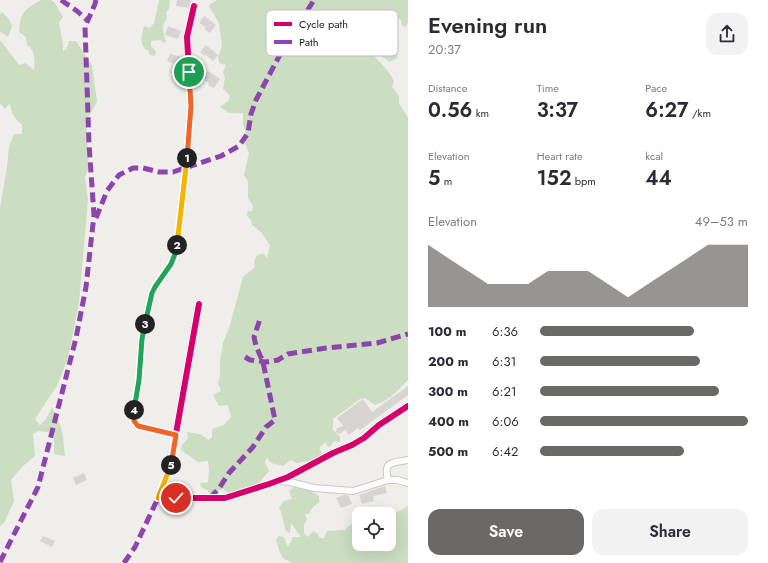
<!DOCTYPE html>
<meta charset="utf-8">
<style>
:root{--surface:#fff;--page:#f2f2f3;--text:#2b2b33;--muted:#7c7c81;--accent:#6a6968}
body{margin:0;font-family:Jost,sans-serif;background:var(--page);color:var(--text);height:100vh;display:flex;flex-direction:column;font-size:15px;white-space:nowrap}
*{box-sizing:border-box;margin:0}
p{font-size:13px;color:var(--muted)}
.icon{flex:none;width:22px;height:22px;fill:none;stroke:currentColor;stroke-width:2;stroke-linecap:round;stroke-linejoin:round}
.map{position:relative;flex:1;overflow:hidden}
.side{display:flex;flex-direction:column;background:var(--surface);width:360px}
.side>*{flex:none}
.buttons{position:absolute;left:352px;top:507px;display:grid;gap:8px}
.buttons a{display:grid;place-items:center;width:44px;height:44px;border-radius:8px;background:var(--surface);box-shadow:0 4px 16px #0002;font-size:20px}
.pin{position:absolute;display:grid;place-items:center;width:34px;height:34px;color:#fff;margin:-17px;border:2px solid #fff;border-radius:50%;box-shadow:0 1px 4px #0007}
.km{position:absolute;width:20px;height:20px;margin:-10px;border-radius:50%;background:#222;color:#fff;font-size:11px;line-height:20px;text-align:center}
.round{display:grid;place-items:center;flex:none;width:42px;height:42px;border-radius:12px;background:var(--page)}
.summary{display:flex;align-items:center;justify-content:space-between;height:68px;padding:0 20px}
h1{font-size:22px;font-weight:600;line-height:30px}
.figures{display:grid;grid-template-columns:repeat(3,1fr);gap:6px;height:68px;padding:4px 20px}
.figures div{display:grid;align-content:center}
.figures b{font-size:20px;font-weight:600}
.figures small{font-size:11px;font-weight:400}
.figures p{font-size:11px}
.chart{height:112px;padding:8px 20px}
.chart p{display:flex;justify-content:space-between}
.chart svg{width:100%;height:72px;margin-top:4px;fill:var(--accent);opacity:.7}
.cta{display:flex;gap:8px;margin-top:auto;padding:8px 20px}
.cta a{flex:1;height:46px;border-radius:12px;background:var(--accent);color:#fff;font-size:16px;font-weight:600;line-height:46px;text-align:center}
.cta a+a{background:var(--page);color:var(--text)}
ul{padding:0 20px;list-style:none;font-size:13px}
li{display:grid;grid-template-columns:64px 48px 1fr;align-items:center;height:30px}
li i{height:10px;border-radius:5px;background:var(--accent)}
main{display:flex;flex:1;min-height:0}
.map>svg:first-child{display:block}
</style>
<main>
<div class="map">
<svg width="408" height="563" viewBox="0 0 408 563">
<rect width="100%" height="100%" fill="#f0eeeb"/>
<path fill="#cbdec1" d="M41,0H51L55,3L63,17L59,22L63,45V51L67,48L69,41H76L92,65L97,102L86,121L89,167L85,177L88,200L79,303L68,358L58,384L35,419L40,425L46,419L52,407L61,427L63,437L65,456L54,454V437L55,431L47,432L38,431L33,434L35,456L23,466L11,480L14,501L4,523L0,526V208L7,167L9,147L14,134H22V125C14,118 11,114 10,103L5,109L0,103V40L19,65L25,63L34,70C35,61 35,50 27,45L26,37L19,32C20,12 25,9 41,0Z
M159,0H170L169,9L166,13L167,18C161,28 163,31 166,42L164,43L160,40L151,41V46L156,51L155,56L150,55L148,50L145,49C139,41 142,35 144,26L150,28L154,23Z
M217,0H408V22L406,27L402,26L401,20L398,18V23L396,25L393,23L394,35L399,42L395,48L398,53L397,58L390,62L381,56L373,55C381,63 389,71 394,81L392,87L399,96V103L408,118V380C398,390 389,401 375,405L365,398L360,399L333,419V430L340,436V442L334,441L331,446L328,447L325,442L319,448L322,454L313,460L297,463L291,460L283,466L271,463L267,458L265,463L269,471L260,482L238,492L228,493L223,489L210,494L207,490L201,487L200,483L208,482L209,469L208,461L198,462L181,450L182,445L188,438L187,432L200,434L209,440L212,437V429L224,425L231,417L228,405L219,406L213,395L221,391L218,383L220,375V361L223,343L230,325L243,277L255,267L254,262L257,255L263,253L267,258L270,245L261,232L252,225L251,220L247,216L248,211H252L253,206L248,198V181L244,175L249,153L244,141L247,137L243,124V113H229L220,107L229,100L230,96L223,89L225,78L223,72L226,65L219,63L218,57L222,46L219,23L211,10L209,5Z
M2,12L9,19L12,26L8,37L1,32L0,33V14Z
M294,487L307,489L319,496V502L313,507L309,514H305L307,520L304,525V533L308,537L313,531L317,533L320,538H324L327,531L344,530L353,523L359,524V544H389V514L402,510L408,506V563H292C290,561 286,560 284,559C280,556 278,545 276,540L279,536L284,537L288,547L293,537H301L291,523L290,533L286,531C283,523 283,515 279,508L284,501L292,499L289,491Z"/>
<path fill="#d7d4d2" d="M177,0H191L189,8L176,6Z
M204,16L216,25L210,33L204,29L206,27L199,23Z
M168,26L181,31L178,39L165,35Z
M206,45L218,55L213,61L206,55L205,56L200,52Z
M170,54L182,57L180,65L167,61Z
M208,71L220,79L214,88L208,85L209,83L202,79Z
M408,386V395L360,430L358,428L349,435L345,430L340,434L336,432L337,428L343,426L337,418L363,399L372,412Z
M84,473L87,480L76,485L73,478Z
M385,486L387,493L373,496L374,501L362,504L359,495Z
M344,495H348L352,504L341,508L336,498Z
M43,536L55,541L52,547L40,541Z"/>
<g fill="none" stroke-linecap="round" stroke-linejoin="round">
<defs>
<path id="minor" d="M199,304L170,467L158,498H225L269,484L288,477L333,453L352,445L364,438L379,425L408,406
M176,435L138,426L135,421L134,411L139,380L142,339L152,293C155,286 160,281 165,274C171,265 175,255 177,244L186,167L191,106L187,37L194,6
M388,480C383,460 393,463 408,460
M280,481L290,482L314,488L353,491L388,480H397L408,483"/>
</defs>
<use href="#minor" stroke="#c9c8c7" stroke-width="8"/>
<use href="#minor" stroke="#fdfcfc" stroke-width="6"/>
<path stroke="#8e44ad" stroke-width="5" stroke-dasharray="10 5" stroke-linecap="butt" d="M61,0L77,11L88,21
M96,218L107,191L119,175L133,168H143L159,172H173L221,156L239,146L248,133L251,114L256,100L266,81L283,49L314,0
M245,357L250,360L266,362L278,360L288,354L326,348L377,343L408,334
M210,498L220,487L229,473L253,447L266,427L275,420L263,362L256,346L254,337L260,319
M0,562L38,487L76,338L86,287L94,215L89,144L85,27L95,4L96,0
M124,563L135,547L158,498"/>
<defs>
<path id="cycleway" d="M199,304L170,467L158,498H225L269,484L288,477L333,453L352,445L364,438L379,425L408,406
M176,435L138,426L135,421L134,411L139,380L142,339L152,293C155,286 160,281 165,274C171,265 175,255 177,244L186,167L191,106L187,37L194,6"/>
</defs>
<use href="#cycleway" stroke="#fff" stroke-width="8"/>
<use href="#cycleway" stroke="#d6006c" stroke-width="6"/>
</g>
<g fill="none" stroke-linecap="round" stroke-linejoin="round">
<defs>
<path id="split-1" d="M187,158L191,106L189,72"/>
<path id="split-2" d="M177,245L187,158"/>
<path id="split-3" d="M145,324L152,293L155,287L171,264L175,254L177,245"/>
<path id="split-4" d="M134,410L139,380L142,339L145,324"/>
<path id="split-5" d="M134,410V421L138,426L176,435L171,465"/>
<path id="split-6" d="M171,465L158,498H176"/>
</defs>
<use href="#split-1" stroke="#fff" stroke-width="8"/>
<use href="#split-2" stroke="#fff" stroke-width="8"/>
<use href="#split-3" stroke="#fff" stroke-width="8"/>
<use href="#split-4" stroke="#fff" stroke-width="8"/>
<use href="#split-5" stroke="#fff" stroke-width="8"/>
<use href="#split-6" stroke="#fff" stroke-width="8"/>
<use href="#split-1" stroke="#f0652b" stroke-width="5"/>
<use href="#split-2" stroke="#f5b400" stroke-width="5"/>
<use href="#split-3" stroke="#22a559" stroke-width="5"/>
<use href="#split-4" stroke="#22a559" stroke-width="5"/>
<use href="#split-5" stroke="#f0652b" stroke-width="5"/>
<use href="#split-6" stroke="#f5b400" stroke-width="5"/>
</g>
<rect x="266" y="10" width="132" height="46" rx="6" fill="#fff" stroke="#bdbdbd" stroke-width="1"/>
<rect x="274" y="22" width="18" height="4" fill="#d6006c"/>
<rect x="274" y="40" width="18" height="4" fill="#8e44ad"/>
<g font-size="11" fill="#222">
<text x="299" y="28">Cycle path</text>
<text x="299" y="46">Path</text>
</g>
</svg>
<div class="buttons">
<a><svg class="icon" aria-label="locate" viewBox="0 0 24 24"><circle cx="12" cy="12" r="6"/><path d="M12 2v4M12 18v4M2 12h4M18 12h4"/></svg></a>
</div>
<div class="pin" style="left:189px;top:72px;background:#1e9e55"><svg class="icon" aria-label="arrive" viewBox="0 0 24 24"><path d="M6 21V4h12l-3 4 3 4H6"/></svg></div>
<div class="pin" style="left:176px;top:498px;background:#d93025"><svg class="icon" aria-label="check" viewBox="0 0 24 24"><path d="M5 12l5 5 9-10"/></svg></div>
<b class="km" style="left:187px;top:158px">1</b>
<b class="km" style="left:177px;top:245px">2</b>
<b class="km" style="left:145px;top:324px">3</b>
<b class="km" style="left:134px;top:410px">4</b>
<b class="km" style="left:171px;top:465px">5</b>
</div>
<section class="side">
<div class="summary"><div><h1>Evening run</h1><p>20:37</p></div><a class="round"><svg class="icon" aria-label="share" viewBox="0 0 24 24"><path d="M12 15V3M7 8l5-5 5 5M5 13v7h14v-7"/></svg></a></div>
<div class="figures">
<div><p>Distance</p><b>0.56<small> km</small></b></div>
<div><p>Time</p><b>3:37</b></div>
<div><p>Pace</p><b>6:27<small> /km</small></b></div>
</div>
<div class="figures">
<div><p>Elevation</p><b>5<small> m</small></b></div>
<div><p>Heart rate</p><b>152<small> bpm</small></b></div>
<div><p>kcal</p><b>44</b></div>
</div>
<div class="chart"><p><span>Elevation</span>49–53 m</p>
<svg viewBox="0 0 160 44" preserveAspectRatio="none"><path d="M0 44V6L10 14L20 22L30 30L40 30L50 30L60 22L70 22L80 22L90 30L100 38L110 30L120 22L130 14L140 6L150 6L160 6V44z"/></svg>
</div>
<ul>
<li><b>100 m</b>6:36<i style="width:74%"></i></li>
<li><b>200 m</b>6:31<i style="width:77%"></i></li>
<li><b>300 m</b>6:21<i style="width:86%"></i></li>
<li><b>400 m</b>6:06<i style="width:100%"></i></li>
<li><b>500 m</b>6:42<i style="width:69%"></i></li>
</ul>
<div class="cta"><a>Save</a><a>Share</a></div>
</section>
</main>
